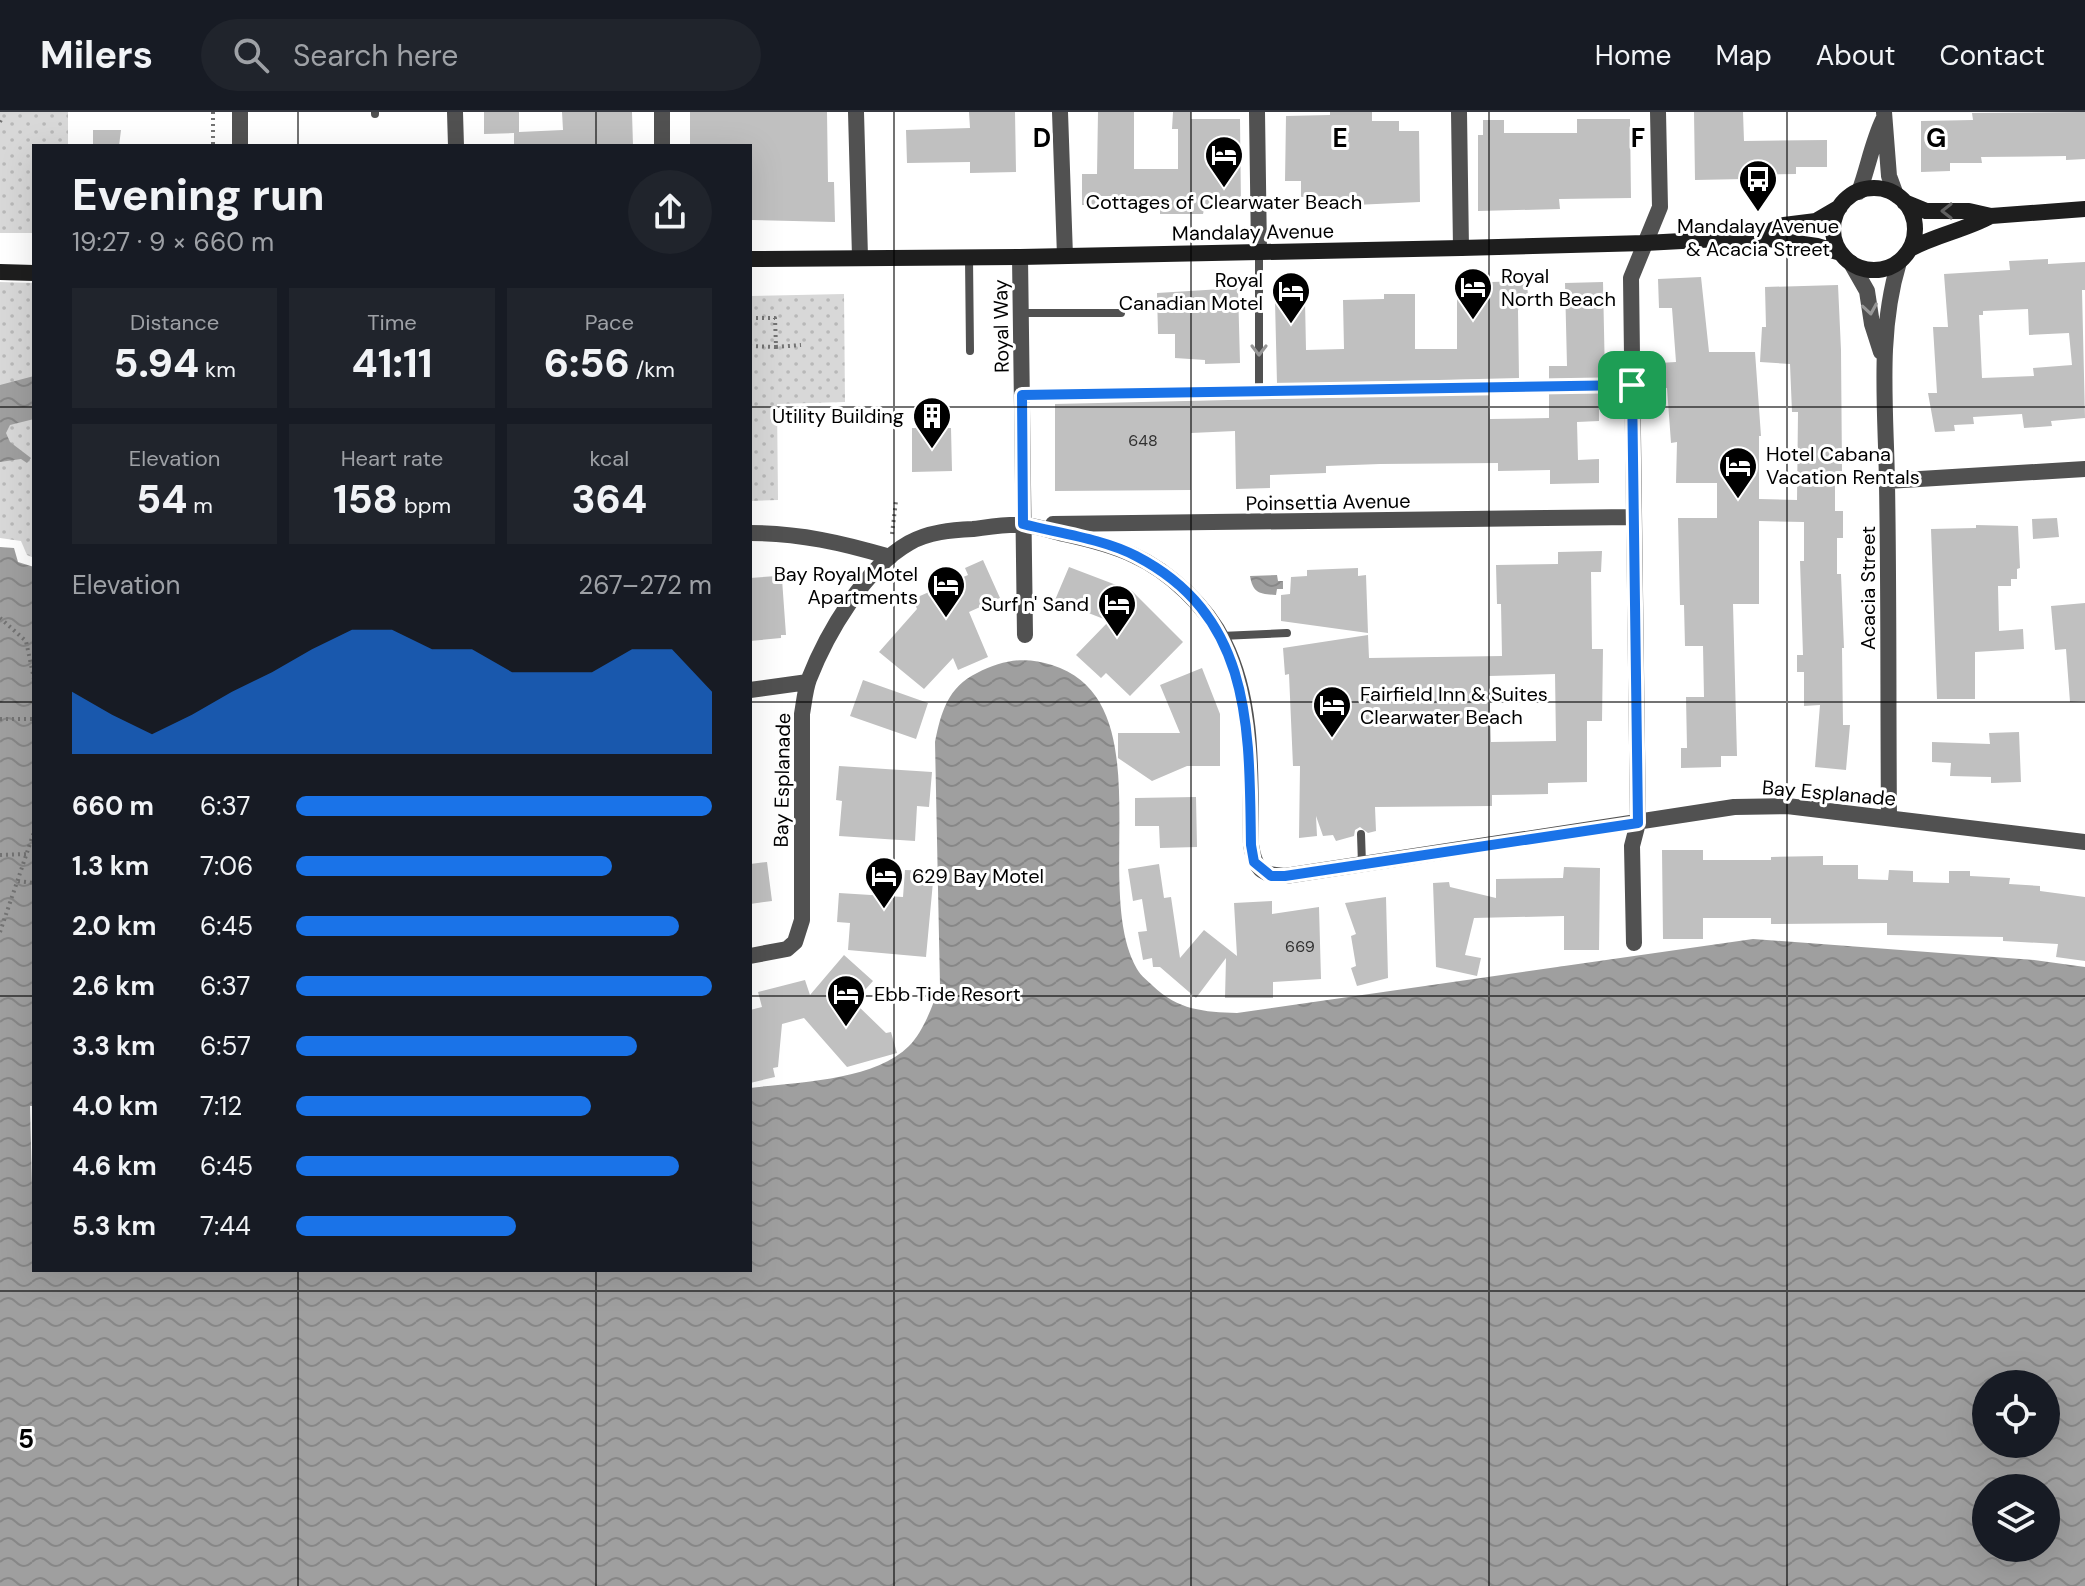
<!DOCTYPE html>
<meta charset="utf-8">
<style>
:root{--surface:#171b24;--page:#20242c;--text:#f1f3f6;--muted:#9ea1a6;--line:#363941;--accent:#1a73e8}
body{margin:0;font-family:"DM Sans",sans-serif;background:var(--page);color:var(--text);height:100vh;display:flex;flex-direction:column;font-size:30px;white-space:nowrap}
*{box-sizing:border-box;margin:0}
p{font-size:26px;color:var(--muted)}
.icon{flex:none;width:44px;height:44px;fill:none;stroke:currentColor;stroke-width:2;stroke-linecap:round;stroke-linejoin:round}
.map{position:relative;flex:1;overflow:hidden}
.sheet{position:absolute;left:32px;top:32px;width:720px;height:1128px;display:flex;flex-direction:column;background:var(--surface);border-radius:0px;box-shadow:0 8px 32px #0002}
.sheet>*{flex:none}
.fabs{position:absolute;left:1972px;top:1258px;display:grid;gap:16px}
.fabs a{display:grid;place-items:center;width:88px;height:88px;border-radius:50%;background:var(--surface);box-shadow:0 8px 32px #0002;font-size:40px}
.pin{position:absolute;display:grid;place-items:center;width:68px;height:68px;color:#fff;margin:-34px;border-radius:16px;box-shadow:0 4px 12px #0006}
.round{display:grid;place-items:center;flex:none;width:84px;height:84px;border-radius:42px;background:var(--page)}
.headline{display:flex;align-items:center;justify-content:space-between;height:136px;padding:0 40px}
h1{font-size:44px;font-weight:800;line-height:60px}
.stats{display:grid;grid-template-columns:repeat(3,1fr);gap:12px;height:136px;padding:8px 40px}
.stats div{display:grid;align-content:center;border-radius:0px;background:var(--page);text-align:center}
.stats b{font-size:40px;font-weight:800}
.stats small{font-size:22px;font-weight:400}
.stats p{font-size:22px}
.chart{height:224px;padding:16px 40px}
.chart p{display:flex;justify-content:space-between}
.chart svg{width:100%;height:144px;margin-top:8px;fill:var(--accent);opacity:.7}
ul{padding:0 40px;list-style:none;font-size:26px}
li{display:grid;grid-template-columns:128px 96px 1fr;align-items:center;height:60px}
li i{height:20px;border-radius:10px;background:var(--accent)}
header{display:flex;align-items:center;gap:48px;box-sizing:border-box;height:112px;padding:0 40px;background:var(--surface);border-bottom:2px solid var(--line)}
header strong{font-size:38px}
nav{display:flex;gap:44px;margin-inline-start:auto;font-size:28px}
.search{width:560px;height:72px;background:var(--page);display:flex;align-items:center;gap:20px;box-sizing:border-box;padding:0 28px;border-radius:44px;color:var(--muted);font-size:30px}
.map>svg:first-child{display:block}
</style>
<header>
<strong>Milers</strong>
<div class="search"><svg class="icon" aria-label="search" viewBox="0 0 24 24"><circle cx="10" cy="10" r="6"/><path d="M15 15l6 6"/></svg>Search here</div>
<nav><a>Home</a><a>Map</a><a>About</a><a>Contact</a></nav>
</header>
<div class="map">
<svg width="2085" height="1474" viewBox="0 0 2085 1474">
<defs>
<pattern id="park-dots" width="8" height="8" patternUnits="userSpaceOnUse" patternTransform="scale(2)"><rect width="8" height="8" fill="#d8d8d8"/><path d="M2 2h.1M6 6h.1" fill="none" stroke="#b8b8b8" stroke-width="1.8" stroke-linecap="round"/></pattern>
<pattern id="water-waves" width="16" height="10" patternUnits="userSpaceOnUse" patternTransform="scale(2)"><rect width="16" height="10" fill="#9f9f9f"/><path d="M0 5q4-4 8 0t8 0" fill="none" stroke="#878787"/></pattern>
</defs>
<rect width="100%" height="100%" fill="#fff"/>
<path fill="url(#park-dots)" d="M0,0H68V34H34V121H0Z
M0,170L34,171V446L27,443L21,429L0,426Z
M844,182L845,290L777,292L778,388L750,389V184Z"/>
<path fill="url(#water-waves)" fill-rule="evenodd" d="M34,264V307L10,313L6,321L10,330L31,346L27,351L21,347L0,350V273Z
M0,435L14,436L18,450L34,455V994H30L34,1158H750V976C796,970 874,969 909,934C924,919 932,894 940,874L935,630C941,600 948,575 977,561C1003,548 1025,544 1052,553C1165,589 1090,775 1137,857C1141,864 1148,869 1153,874C1178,898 1204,900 1237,901L1753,827L2034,848L2085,855V1474H0ZM2046,1272V1332H1986V1272ZM2046,1376V1436H1986V1376Z
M1277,463L1278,469H1283V477H1277L1276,483C1259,482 1253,481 1250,464Z"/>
<path fill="#c0c0c0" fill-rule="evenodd" d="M484,0H519V20L563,18L562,0H632L633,34H514V21L484,22Z
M690,0H827L828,70H834L835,110L750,108V34H690Z
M969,0H1015L1016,60L970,61V50L907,51L906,18L970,16Z
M1098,0H1134V57H1178V17H1172L1173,0H1191V7H1240L1241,97L1204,98L1203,102H1160V88H1136V84H1100V93H1082V62H1097Z
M1330,0H1372V9H1399V19H1419L1420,90L1333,94V84L1301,85V69H1285L1286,4L1330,3Z
M1694,0H1743L1744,29L1827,28V55H1796V62L1744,63V67L1695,68Z
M2085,0V47L2066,48V44L1981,45L1982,51H1950V59L1921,60V9L1973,8L1972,1Z
M1577,7H1630L1631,86L1559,87L1560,97L1478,99V23H1483V8H1504V21H1577Z
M93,18H121L119,34H93Z
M2048,147V152L2085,150V178H2082L2085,306L2051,309L2052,314L2024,316L2022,302L1973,305L1974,312L1954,313L1955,319L1935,320L1928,281H1937L1933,215H1948L1944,162L2010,158L2009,149ZM2028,197L2029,223L2069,221L2072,253L2033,256L2034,264L1982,266L1979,203H1983V199Z
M1701,165L1709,240H1755L1761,324H1759V387L1797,388L1798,300H1792L1790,252L1760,250L1762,215H1766L1765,175L1838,173L1841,238L1842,362L1835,363V399H1843V426H1837V462H1841L1844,536H1842L1843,613H1850L1846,658L1815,655L1820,593L1804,594V560H1797V543H1803L1800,449H1804V410L1759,409V492H1733L1737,644H1721V655L1681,656V636H1687L1686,585H1704L1703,534H1685L1684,493H1680L1678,406H1717V371H1676L1677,330L1671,331L1667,276H1660L1659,251L1676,250L1672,196H1659L1658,167Z
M1527,169L1528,185L1520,186L1518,199L1519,266L1277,272L1275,189L1305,188L1306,238L1344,237L1343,188L1384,187V182H1415V237H1457V179H1467V173H1491V170Z
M1603,170L1605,266L1549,267V254H1567L1565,171Z
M1238,176L1240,251L1205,252V248L1175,246V222H1158L1157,181Z
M1549,281H1599V309L1577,310L1578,348L1599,347V371L1550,372V358L1498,359V351L1380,352L1326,354V361L1270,363V376L1236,377L1235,319L1191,321V378L1055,379V292L1489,282L1490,307L1549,306Z
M912,316H951L952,359L912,360Z
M2057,406L2059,425L2033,427L2032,407Z
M1976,413L2018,414L2020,456L2017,457V467H2011V474H1998L1999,519L2023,517L2024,537L1975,540V587H1937L1931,417L1976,416Z
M1602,439L1601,460H1591L1592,537H1603L1602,609H1587V670L1548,671V682L1492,683V694L1375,695L1376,719L1368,721L1360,715L1355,718L1354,724L1336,729L1333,723L1323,724L1316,704L1317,724L1299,726L1300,654H1293L1289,562L1285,563L1283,536L1368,523L1369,546L1502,544L1501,492H1497L1496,453L1558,452V440ZM1555,562L1556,629L1491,630L1489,564Z
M983,448L1000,486L969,500L988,545L958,558L953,546L924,577L879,540L917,497L913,487L968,463L965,456Z
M1069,455L1132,479L1183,530L1130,584L1106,561L1101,566L1076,543L1109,509L1055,488Z
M1358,456V464L1366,463L1368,521L1281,509V483L1290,482L1291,465L1307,464V458Z
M777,464V467H782L786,523H781V526L750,529V466Z
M2085,491V589L2070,590L2066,537L2055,538L2051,494Z
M1202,556L1220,602V654H1187L1152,669L1118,646V621H1180L1160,573Z
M863,568L928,591L916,627L850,604Z
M2019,620L2021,670L1991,671V665L1950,664L1951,651L1932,650V630L1990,632L1989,621Z
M839,654L932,660L929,695L917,694L915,729L839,724L842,689L836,688Z
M1196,685L1197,735L1160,736L1159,714H1135V686Z
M1662,738H1703V748H1771V745L1823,744V753H1858V767L1888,768L1889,758L1913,759V770L1949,771V759H1970V764L2010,766L2009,772L2040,774V779L2085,785V849L2056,845L2058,832L2003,829V825L1887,823V811L1771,812V806H1703V827H1663Z
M767,750L772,789L750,792V752Z
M1159,752L1164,786L1171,785L1180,846L1204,818L1237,844L1234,791L1272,789V802L1319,795L1321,867L1273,870V886H1225L1226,846L1196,886L1160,855H1153L1152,846L1143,848L1138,820L1147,819L1142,787L1133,789L1128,757Z
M1564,755L1600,756L1599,838H1564V804L1474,806L1465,843L1481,846L1477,864L1436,855L1433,771L1449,770L1450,775L1496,786V767L1563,766Z
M905,758L934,759L926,845L848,838L850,811L837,810L839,781L903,785Z
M1386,785L1388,866L1357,874L1351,856L1356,854L1351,824L1356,822L1345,791Z
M844,843L873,869L854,890L886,921L891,920L897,941L847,955L804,906L782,912L778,955L773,956L775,965L750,971V898L762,895L758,880L805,868L810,883Z"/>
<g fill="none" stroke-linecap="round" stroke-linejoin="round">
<path stroke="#737373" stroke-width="4" stroke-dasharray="2 4" stroke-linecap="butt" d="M213,0V34
M0,10L2,5
M750,206H775L776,235L801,233
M750,234L776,235
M892,422L896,389
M0,506L26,529L34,567
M0,607H34
M0,743L28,742
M18,769L34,771
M0,820L34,720"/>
<path stroke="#515151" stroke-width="8" d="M375,2V0
M969,146L970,239
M1021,201H1121
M1259,279V141
M1022,283L1632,273
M1221,524L1287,521
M1361,722L1362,752"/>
<path stroke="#515151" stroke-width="16" d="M455,0L456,34
M662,0V34
M856,0L860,145
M1060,0L1065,144
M1257,0L1259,140
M1459,0L1461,136
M1884,0L1889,64L1896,83
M240,34V0
M1859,80C1868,56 1872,31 1883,8
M1020,145L1025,523
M1851,151L1867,179L1872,212L1881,240
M1887,369L2085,357
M1053,412L1634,405
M750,421C799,421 843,431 890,445
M750,578L808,570
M1889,706C1888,595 1889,484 1887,372C1886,298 1877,222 1899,150
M1634,831L1632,734L1638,711L1631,166L1660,95L1658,0
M750,844L787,837L795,830L802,808V602C804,591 805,578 809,567C827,521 865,456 909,431C928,420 952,418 973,417C989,415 1006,412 1022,413C1036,413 1050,419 1064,422C1087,427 1112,433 1133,443C1169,459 1207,495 1224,530C1255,592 1250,666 1251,733C1255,757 1261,763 1285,764L1734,695L1787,694L2085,730"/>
<path stroke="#1e1e1e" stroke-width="16" d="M1833 117a41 41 0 1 1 82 0a41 41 0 1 1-82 0Z
M1904,90L1926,99H1969L1991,104L2085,97
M1756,125L1784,113L1816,109L1840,95
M1910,137C1936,123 1965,118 1991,104
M750,147L1020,145L1461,136L1645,131L1756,125L1817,134L1841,141
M0,160L34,161"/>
</g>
<defs><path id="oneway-chevron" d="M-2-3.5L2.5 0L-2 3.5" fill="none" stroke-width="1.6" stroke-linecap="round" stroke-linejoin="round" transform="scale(2)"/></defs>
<use stroke="#626262" href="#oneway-chevron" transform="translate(1947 99) rotate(-180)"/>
<g stroke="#979797">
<use href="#oneway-chevron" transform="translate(1870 197) rotate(81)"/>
<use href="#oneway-chevron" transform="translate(1259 238) rotate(90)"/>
</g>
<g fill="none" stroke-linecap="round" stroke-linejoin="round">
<defs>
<path id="route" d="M1632,273L1638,711L1285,764H1271L1254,750L1251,733C1249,619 1254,505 1136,444C1104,427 1058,421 1023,412L1022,283Z"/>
</defs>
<use href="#route" stroke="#fff" stroke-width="16"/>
<use href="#route" stroke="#1a73e8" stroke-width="10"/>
</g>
<path fill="none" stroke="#000" stroke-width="2" stroke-opacity="0.55" d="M298,0V34M596,0V34M894,0V1474M1191,0V1474M1489,0V1474M1787,0V1474M0,295H34M750,295H2085M0,590H34M750,590H2085M0,884H34M750,884H2085M298,1158V1474M596,1158V1474M0,1179H2085"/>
<defs>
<symbol id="hotel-pin" viewBox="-11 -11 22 30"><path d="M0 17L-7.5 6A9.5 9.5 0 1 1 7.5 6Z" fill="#000" stroke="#fff"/><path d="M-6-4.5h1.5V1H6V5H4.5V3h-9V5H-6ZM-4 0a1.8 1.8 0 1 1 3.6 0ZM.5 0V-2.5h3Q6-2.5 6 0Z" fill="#fff"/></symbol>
<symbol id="bus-pin" viewBox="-11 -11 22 30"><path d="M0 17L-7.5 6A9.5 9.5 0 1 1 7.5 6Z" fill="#000" stroke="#fff"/><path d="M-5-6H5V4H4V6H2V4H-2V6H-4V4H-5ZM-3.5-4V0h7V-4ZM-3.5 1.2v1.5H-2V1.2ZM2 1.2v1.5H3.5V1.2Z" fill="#fff"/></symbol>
<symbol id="building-pin" viewBox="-11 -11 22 30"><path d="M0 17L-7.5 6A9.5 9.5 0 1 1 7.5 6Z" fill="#000" stroke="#fff"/><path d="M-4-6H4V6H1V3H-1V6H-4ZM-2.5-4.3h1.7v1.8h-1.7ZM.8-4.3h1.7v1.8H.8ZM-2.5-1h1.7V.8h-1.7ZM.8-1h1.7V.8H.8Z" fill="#fff"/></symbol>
</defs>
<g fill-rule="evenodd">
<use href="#hotel-pin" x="1202" y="21" width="44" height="60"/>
<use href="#bus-pin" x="1736" y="45" width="44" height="60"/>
<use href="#hotel-pin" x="1451" y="153" width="44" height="60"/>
<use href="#hotel-pin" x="1269" y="157" width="44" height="60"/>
<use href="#building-pin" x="910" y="282" width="44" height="60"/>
<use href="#hotel-pin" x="1716" y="332" width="44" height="60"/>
<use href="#hotel-pin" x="924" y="451" width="44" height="60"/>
<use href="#hotel-pin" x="1095" y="470" width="44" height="60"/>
<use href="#hotel-pin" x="1310" y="571" width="44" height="60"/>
<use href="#hotel-pin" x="862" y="742" width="44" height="60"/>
<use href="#hotel-pin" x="824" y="860" width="44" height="60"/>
</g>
<g text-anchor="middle" stroke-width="6" stroke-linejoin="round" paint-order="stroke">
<g font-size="16" fill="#303030">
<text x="1143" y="334">648</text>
<text x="1300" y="840">669</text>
</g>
<g font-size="20" fill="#000" stroke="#fff" text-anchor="start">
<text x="1224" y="97" text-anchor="middle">Cottages of Clearwater Beach</text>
<text x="1758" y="121" text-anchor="middle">Mandalay Avenue<tspan x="1758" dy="23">&amp; Acacia Street</tspan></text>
<text x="1501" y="171">Royal<tspan x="1501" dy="23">North Beach</tspan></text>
<text x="1263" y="175" text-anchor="end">Royal<tspan x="1263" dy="23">Canadian Motel</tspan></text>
<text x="904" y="311" text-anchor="end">Utility Building</text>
<text x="1766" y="349">Hotel Cabana<tspan x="1766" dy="23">Vacation Rentals</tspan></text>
<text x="918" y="469" text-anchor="end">Bay Royal Motel<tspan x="918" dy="23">Apartments</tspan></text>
<text x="1089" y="499" text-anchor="end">Surf n' Sand</text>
<text x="1360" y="589">Fairfield Inn &amp; Suites<tspan x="1360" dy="23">Clearwater Beach</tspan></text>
<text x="912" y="771">629 Bay Motel</text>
<text x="874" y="889">Ebb Tide Resort</text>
</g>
<g font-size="20" fill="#000" stroke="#fff">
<text transform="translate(1253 120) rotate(-1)" y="7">Mandalay Avenue</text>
<text transform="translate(1001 214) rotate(-91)" y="7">Royal Way</text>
<text transform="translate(1328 390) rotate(-1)" y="7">Poinsettia Avenue</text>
<text transform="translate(1868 476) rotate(-90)" y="7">Acacia Street</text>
<text transform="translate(782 668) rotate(-89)" y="7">Bay Esplanade</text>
<text transform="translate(1829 681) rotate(5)" y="7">Bay Esplanade</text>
</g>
</g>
<g font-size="26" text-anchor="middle" font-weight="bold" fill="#000" stroke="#fff" stroke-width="6" stroke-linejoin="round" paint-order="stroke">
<text x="1042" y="35">D</text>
<text x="1340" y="35">E</text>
<text x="1638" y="35">F</text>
<text x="1936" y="35">G</text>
<text x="26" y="1336">5</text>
</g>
</svg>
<div class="fabs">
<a><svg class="icon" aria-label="locate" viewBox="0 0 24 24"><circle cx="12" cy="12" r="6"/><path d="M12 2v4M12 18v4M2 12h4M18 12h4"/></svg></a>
<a><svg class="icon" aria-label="layers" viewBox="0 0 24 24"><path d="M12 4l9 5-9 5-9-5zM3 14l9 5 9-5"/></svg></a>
</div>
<div class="pin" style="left:1632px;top:273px;background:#1e9e55"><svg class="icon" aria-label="arrive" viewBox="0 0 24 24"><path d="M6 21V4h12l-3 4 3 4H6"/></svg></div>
<section class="sheet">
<div class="headline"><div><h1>Evening run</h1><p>19:27 · 9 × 660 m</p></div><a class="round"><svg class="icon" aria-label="share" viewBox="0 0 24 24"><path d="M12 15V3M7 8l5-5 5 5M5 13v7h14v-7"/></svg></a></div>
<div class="stats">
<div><p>Distance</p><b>5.94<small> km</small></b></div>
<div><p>Time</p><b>41:11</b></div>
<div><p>Pace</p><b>6:56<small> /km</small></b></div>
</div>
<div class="stats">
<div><p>Elevation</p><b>54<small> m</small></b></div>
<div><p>Heart rate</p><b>158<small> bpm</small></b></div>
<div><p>kcal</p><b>364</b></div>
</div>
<div class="chart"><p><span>Elevation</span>267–272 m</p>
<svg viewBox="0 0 160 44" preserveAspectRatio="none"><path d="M0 44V25L10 32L20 38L30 32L40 25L50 19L60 12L70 6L80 6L90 12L100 12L110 19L120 19L130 19L140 12L150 12L160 25V44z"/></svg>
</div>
<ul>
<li><b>660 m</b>6:37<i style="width:100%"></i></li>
<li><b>1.3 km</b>7:06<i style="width:76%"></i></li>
<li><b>2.0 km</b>6:45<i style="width:92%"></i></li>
<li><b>2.6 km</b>6:37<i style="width:100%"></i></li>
<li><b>3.3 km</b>6:57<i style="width:82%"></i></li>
<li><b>4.0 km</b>7:12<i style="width:71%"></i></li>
<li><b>4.6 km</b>6:45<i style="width:92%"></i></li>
<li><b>5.3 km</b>7:44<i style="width:53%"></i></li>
</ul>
</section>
</div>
